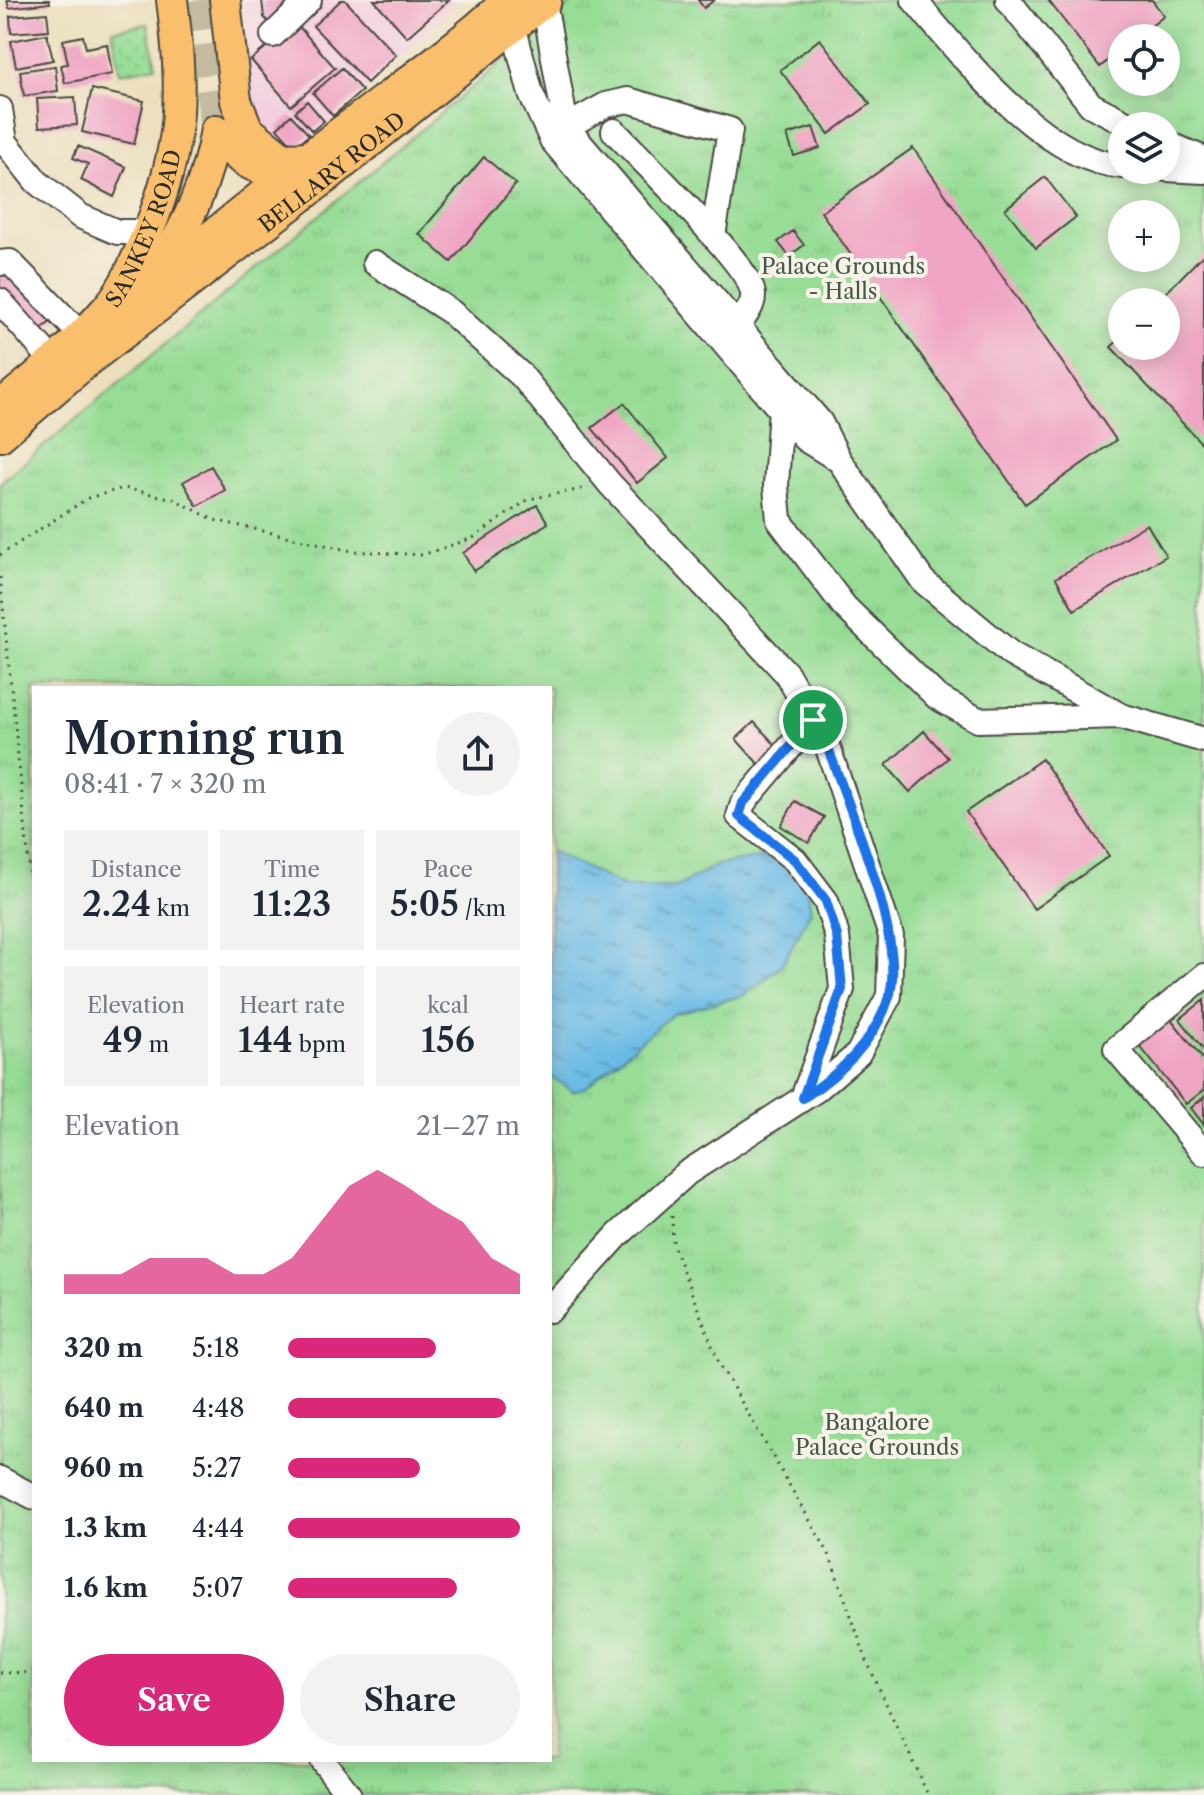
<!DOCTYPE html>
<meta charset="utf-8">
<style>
:root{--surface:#fff;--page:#f2f2f3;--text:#1f2937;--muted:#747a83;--accent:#db2777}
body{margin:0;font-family:"Libre Caslon Text",serif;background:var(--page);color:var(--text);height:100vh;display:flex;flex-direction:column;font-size:30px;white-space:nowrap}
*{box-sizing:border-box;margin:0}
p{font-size:26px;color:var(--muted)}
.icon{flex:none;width:44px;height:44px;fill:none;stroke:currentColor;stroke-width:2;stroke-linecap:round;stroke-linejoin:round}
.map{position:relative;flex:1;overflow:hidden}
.sheet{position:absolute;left:32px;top:686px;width:520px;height:1076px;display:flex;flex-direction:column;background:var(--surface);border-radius:0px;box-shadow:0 4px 20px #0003}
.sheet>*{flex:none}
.buttons{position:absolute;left:1108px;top:24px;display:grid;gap:16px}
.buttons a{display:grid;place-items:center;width:72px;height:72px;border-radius:50%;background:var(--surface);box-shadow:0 4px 20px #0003;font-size:40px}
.pin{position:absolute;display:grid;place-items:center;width:68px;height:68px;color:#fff;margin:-34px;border:4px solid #fff;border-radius:50%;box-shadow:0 2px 8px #0007}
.round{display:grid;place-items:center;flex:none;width:84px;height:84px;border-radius:42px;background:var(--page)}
.head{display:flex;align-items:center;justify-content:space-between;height:136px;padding:0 32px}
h1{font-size:44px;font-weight:600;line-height:60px}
.metrics{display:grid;grid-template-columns:repeat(3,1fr);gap:12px;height:136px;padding:8px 32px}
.metrics div{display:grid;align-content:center;border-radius:0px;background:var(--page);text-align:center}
.metrics b{font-size:34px;font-weight:600}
.metrics small{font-size:22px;font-weight:400}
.metrics p{font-size:22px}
.chart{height:224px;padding:16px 32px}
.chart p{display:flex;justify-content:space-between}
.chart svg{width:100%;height:144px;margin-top:8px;fill:var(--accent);opacity:.7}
.cta{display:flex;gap:16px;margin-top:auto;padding:16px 32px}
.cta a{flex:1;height:92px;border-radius:48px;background:var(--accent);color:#fff;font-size:32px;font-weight:600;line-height:92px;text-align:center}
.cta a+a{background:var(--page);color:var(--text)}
ul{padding:0 32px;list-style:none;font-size:26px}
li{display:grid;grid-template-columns:128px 96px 1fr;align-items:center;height:60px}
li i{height:20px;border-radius:10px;background:var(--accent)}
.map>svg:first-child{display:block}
</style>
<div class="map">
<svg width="1204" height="1795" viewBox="0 0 1204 1795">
<defs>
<pattern id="grass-dots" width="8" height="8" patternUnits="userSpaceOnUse" patternTransform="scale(2)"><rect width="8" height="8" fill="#97dd96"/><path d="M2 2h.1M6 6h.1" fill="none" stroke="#82be81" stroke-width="1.8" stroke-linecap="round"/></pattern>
<pattern id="park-tufts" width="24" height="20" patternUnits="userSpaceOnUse" patternTransform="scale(2)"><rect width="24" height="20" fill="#97dd96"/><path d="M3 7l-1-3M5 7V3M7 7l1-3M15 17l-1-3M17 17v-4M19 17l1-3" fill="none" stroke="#82be81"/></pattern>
<pattern id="water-ripples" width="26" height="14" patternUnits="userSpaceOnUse" patternTransform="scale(2)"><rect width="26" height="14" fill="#6bbbe6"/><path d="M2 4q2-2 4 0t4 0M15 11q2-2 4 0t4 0" fill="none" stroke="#5898bb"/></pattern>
</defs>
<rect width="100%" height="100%" fill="#f7f3e8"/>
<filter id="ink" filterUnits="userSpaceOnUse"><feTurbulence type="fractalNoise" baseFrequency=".0125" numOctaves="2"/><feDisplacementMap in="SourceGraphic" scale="16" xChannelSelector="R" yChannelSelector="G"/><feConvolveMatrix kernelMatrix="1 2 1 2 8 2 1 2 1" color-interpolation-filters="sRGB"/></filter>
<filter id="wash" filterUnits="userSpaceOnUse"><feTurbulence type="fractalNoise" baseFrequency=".006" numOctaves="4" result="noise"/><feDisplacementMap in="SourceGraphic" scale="32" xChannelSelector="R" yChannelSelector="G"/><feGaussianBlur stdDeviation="1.8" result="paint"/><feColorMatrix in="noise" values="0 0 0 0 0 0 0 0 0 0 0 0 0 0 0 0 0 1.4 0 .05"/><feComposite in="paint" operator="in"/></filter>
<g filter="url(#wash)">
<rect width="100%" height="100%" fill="#ecdfbe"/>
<path fill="#f3cfe0" d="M242,0H459L322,131L290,154L255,119Z"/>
<path fill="url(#grass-dots)" stroke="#618460" stroke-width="2" d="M148,24L156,66L120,73L112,30Z"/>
<path fill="url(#park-tufts)" stroke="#618460" stroke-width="2" fill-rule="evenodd" d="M576,0H1204V1795H0V483ZM1122,38H1166V82H1122ZM1122,126H1166V170H1122ZM1122,214H1166V258H1122ZM1122,302H1166V346H1122ZM34,688H550V1760H34Z"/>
<path fill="url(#water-ripples)" stroke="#4b7388" stroke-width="2" d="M550,851L625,887H677L717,865L761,857L782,861L807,886L811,911L782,965L745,995L673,1014L586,1087L573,1091L550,1076Z"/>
<g id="blocks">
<path fill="#f0a5c4" d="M7,0H49L50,3L9,8Z
M262,0H300L271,25L264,17Z
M341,0H345L396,55L367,83L313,26Z
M374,0H449L407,37Z
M698,0H714L704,8Z
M1048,0H1152L1164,16L1136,38H1122V49L1100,67Z
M47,13L49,30L11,33L10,16Z
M295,22L335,68L291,106L251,60Z
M47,34L53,60L16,67L11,41Z
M83,36L86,48L107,44L112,74L65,83L61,65L68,64L63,40Z
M820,39L870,104L829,134L780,70Z
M55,66L58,91L24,96L20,71Z
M342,68L362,91L333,116L313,93Z
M92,89L144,101L134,144L82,132Z
M75,97L77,125L39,127L37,99Z
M307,101L324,121L312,131L295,112Z
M291,115L309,135L294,147L277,128Z
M813,127L820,148L794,156L787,135Z
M78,146L126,167L114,197L81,180L88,164L73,158Z
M913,148L1116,440L1025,504L821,212Z
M484,157L516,184L451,262L419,234Z
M1045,177L1076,217L1036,248L1005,209Z
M793,231L804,245L789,256L778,242Z
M1204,254V446L1111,347L1122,337V346H1166V302H1157Z
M10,264L56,317L36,334L0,293V273Z
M624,403L668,458L637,483L592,428Z
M211,466L225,490L197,506L183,482Z
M537,505L548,523L474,571L463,553Z
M1147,524L1166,556L1074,610L1056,578Z
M754,722L781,751L762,768L736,739Z
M924,731L948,758L910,792L886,765Z
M1042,759L1109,856L1034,909L966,812Z
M795,801L824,817L809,843L781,826Z
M1204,1000V1050L1180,1019Z
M1171,1019L1204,1060V1090L1186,1104L1139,1045Z
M1204,1097V1125L1191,1108Z"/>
</g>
</g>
<g filter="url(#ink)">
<use href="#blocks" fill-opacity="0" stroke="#484641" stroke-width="2"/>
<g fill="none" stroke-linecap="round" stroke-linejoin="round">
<path stroke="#c5bba1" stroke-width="30" stroke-dasharray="30 15" stroke-linecap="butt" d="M199,0L216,130"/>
<defs>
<path id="minor" d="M914,0C962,56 1044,161 1122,166
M1008,0L1091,105L1132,126
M544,2L566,127L820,422L839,460L923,581L1011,654L1121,716L1204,740
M514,29L531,94L552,140L805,439L839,460
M273,35L309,0
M0,109L5,142L37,182L80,216L117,232H148
M566,127L606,105L628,100L730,130L713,236
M614,131C638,156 753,268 753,295C754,309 737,325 728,336
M1166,143L1204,159
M1166,169L1204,171
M0,263L10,262L80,334
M375,263L451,312L522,376L610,484L787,674L827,745L891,936L889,996L858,1054L816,1090L687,1173L618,1235L550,1310
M0,301L52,360
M781,407L776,486L779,520L844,606L937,697L978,720L1121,716
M1204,976L1116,1049L1204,1153
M803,1098L842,989L837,936L826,901L795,860L739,816L743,803L813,720
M0,1479L34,1497
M322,1760L349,1795"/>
<g id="major">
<path d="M225,0L236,101L248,130L283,158L310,157"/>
<path d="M216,130C235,161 256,172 290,173"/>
<path d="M162,266C189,222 207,182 216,130"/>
<path d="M109,307C183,264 244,209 310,156C375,104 447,57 508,0"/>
<path id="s1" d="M0,406C37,376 78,343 108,307C126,286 137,258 148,232C183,145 184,92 172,0"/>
<path id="s2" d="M0,436L90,359L323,180L546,0"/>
</g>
</defs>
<use href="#minor" stroke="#484641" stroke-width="28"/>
<use href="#major" stroke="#484641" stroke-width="34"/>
<path stroke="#484641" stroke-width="3" stroke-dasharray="2 6" stroke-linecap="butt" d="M0,555L88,498L124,488L174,499L214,520L352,551L422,555L473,538L529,499L588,488
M0,577L34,914
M672,1216L673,1245L719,1363L829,1554L868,1664L928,1795
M0,1673L34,1672"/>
<use href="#minor" stroke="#fff" stroke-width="24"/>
<use href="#major" stroke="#f9bf6d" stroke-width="30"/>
</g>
</g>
<g fill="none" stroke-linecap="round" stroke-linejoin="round" filter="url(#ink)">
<defs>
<path id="route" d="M813,720L827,745C847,804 907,940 889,997C875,1041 840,1074 803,1098L842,989L837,936L826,901L795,860L739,816L743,803Z"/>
</defs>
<use href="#route" stroke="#fff" stroke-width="16"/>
<use href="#route" stroke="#1a73e8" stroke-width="10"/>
</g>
<g text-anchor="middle" stroke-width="8" stroke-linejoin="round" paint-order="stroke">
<g font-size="22" fill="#2b2b2b" stroke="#f7f3e8">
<text dy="8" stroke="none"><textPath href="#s2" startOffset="424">BELLARY ROAD</textPath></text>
<text dy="8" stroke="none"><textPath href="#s1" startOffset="234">SANKEY ROAD</textPath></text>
</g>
<g font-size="22" fill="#465846" stroke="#f7f3e8">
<text x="843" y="274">Palace Grounds<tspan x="843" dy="25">- Halls</tspan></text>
<text x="877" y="1430">Bangalore<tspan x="877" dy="25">Palace Grounds</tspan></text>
</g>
</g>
</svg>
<div class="buttons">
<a><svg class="icon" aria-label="locate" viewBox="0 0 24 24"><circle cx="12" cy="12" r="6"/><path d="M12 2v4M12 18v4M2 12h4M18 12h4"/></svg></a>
<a><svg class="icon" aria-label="layers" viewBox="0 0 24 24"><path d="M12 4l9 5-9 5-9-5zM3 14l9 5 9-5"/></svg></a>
<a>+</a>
<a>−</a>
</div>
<div class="pin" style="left:813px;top:720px;background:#1e9e55"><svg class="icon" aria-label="arrive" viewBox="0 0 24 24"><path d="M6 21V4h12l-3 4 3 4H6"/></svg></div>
<section class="sheet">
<div class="head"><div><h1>Morning run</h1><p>08:41 · 7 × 320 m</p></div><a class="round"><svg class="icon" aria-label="share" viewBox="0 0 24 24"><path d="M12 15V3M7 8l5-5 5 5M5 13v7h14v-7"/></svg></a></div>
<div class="metrics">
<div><p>Distance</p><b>2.24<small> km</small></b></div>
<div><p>Time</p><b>11:23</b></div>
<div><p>Pace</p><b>5:05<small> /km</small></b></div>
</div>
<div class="metrics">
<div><p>Elevation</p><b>49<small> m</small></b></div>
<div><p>Heart rate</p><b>144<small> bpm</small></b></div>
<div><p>kcal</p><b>156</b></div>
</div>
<div class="chart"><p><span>Elevation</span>21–27 m</p>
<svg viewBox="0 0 160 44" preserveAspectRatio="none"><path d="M0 44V38L10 38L20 38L30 33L40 33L50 33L60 38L70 38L80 33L90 22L100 11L110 6L120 11L130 17L140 22L150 33L160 38V44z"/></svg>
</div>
<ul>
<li><b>320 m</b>5:18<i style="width:64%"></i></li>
<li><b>640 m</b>4:48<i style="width:94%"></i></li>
<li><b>960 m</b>5:27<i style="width:57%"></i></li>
<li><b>1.3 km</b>4:44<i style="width:100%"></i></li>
<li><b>1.6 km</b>5:07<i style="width:73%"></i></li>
</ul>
<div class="cta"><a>Save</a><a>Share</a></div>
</section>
</div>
